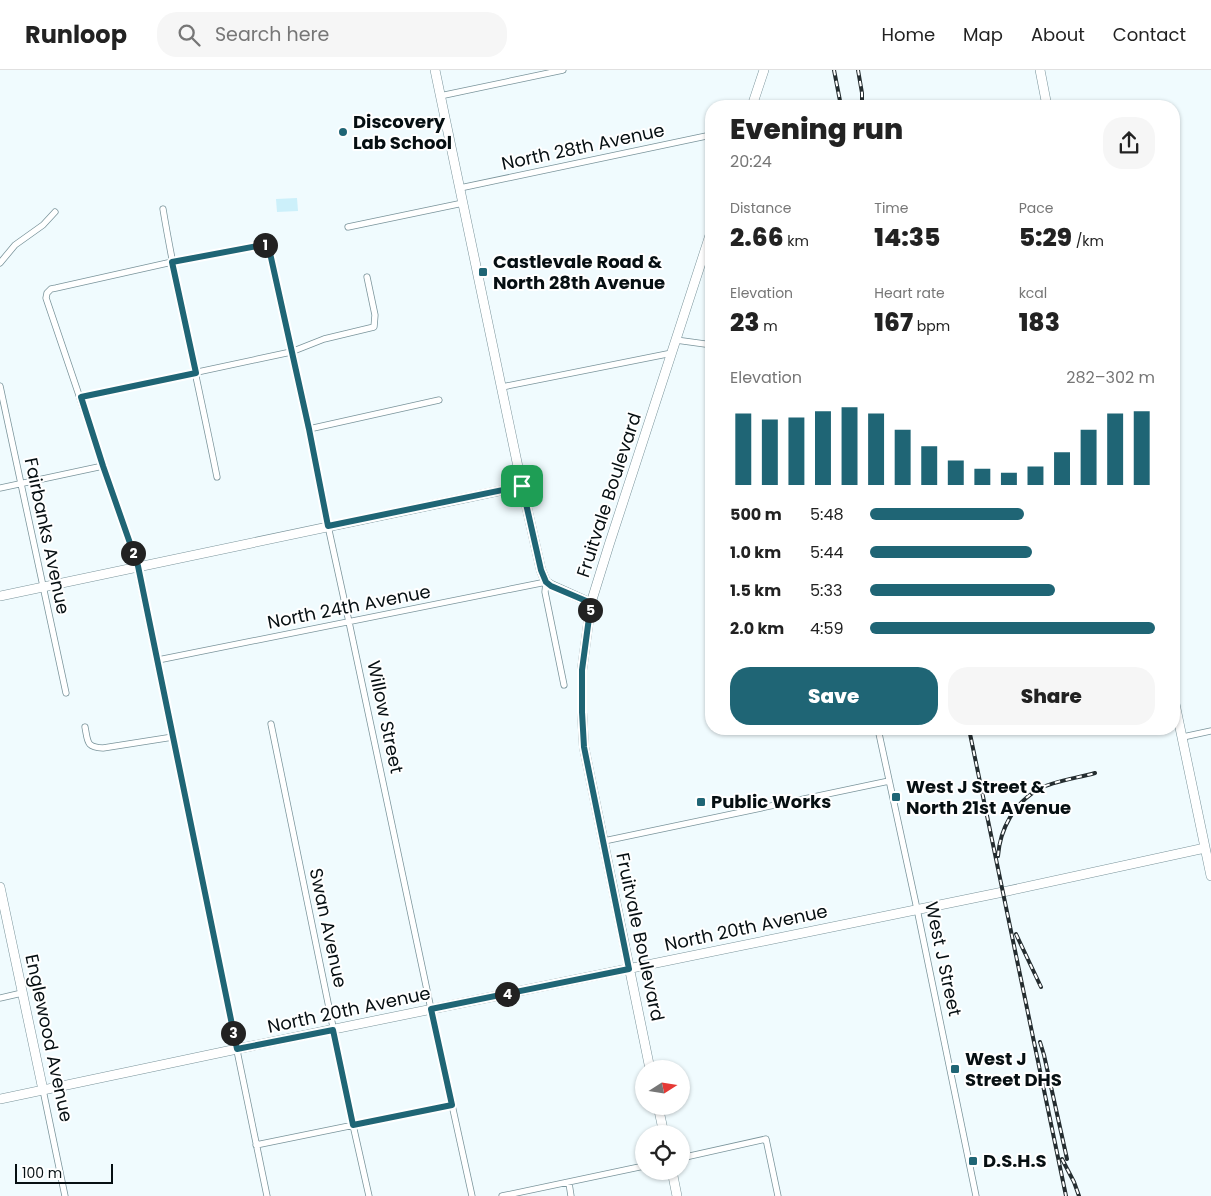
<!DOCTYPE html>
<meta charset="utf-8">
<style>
:root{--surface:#fff;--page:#f6f6f6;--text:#222;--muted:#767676;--line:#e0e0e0;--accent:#1f6575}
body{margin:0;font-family:Poppins,sans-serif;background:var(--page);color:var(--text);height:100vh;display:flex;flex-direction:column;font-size:19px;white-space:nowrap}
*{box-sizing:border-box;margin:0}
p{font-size:16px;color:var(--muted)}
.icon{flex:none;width:28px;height:28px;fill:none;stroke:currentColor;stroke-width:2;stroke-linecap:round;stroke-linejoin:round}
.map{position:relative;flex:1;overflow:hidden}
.side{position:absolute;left:705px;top:30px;width:475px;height:635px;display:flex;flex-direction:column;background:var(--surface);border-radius:20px;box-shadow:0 1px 4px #0004}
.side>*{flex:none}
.needle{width:32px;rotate:78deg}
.fabs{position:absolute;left:635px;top:990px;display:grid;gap:10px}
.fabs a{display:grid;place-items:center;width:55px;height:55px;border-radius:50%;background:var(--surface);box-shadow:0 1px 4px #0004;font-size:25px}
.scale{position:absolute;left:15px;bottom:12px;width:98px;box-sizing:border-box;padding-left:5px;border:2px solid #060f12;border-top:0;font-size:14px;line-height:18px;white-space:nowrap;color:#060f12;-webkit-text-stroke:4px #fff;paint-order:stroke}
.pin{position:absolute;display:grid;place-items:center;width:42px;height:42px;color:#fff;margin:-21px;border-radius:10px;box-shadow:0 2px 8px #0006}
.km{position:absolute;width:25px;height:25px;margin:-12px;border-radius:50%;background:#222;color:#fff;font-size:14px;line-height:25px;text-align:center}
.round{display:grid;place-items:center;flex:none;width:52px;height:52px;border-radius:20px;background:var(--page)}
.summary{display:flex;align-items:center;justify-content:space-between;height:85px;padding:0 25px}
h1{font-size:28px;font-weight:800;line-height:38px}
.stats{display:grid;grid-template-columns:repeat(3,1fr);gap:8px;height:85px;padding:5px 25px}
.stats div{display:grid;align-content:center}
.stats b{font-size:25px;font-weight:800}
.stats small{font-size:14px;font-weight:400}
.stats p{font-size:14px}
.chart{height:140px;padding:10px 25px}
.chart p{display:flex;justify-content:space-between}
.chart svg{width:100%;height:90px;margin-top:5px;stroke:var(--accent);stroke-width:6}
.primary-button{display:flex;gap:10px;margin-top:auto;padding:10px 25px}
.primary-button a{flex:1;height:58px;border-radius:20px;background:var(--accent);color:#fff;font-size:20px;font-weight:800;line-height:58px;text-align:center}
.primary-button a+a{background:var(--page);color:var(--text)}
ul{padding:0 25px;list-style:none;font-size:16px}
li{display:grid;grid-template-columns:80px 60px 1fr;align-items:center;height:38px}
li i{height:12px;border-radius:6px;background:var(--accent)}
header{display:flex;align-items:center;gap:30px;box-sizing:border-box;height:70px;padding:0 25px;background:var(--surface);border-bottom:1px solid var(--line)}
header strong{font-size:24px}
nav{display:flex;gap:28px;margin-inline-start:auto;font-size:18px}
.search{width:350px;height:45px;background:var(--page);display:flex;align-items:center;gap:12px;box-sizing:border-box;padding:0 18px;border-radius:20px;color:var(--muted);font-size:19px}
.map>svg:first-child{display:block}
</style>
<header>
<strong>Runloop</strong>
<div class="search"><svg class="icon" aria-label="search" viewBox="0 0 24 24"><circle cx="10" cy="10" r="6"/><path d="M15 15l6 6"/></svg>Search here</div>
<nav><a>Home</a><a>Map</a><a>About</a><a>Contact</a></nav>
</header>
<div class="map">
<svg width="1211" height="1126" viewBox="0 0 1211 1126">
<rect width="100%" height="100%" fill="#f0fbfe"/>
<path fill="#ccf0fa" d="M297,128L298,141L277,142L276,129Z"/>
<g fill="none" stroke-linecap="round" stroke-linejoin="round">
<defs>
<path id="street" d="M440,26L563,0
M460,118L711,65
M163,139C178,229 199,317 217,407
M348,157L463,133
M0,193L15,175L43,155L55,142
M676,270L705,274H711
M0,316L66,623
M502,317L672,283
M81,327L291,282L324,269L374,257L375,245L367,207
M309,359L439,330
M0,418L103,396
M158,590L546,512L545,522L564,615
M271,654L353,1055L369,1126
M85,657C88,672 86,677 103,678L173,667
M878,659L917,839L976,1126
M1183,667L1211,661
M604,771L889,711
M0,928L22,923
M43,1020L65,1126
M256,1075L452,1035
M681,1088L766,1069L778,1126
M569,1113L571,1126
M267,1126L137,496L46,228L47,223L51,219L56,218L172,192L268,174L309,359L328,456L349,552L431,939L472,1126
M502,1126L644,1096"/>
<path id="secondary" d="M435,0L522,416L541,500L546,512L551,515L591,533
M1040,0L1047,36
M752,36L764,0
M0,526L522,416
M1174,629L1211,806
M0,817L43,1020
M650,999L584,677L582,642V600L591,533L609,475L711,162
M0,1029L237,979L1003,822L1205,778
M658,1036L664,1064
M672,1101L677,1126"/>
</defs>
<use href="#street" stroke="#7a949b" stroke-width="7"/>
<use href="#secondary" stroke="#7a949b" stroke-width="10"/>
<use href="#street" stroke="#fff" stroke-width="5.5"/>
<use href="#secondary" stroke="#fff" stroke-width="9"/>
<defs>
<path id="rail" d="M834,0L841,36
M858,0L862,23V36
M969,659L1066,1126
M998,786C1000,759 1014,733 1039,719C1053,711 1078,708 1095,703
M1016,864L1041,917
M1040,972L1044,985L1067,1089
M1062,1089L1074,1112L1079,1126"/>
</defs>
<use href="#rail" stroke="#242d30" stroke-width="4"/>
<use href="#rail" stroke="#fff" stroke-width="2" stroke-dasharray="5.5" stroke-linecap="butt"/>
</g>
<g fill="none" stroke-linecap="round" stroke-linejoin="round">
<defs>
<path id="route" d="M268,174L309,359L328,456L522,416L541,500L546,512L551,516L591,533L582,600V642L584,677L629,899L431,939L452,1035L353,1055L333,960L237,979L138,496L103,396L81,327L196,303L172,192Z"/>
</defs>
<use href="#route" stroke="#fff" stroke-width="10"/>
<use href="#route" stroke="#1f6575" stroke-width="6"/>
</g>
<g fill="#1f6575" stroke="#fff" stroke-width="2">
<circle cx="343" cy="62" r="5"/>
<rect x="478" y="197" width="10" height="10" rx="2.5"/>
<rect x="891" y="722" width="10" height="10" rx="2.5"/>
<rect x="696" y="727" width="10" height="10" rx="2.5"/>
<rect x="950" y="994" width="10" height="10" rx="2.5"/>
<rect x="968" y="1086" width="10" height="10" rx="2.5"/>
</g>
<g text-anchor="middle" stroke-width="4" stroke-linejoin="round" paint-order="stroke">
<g font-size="18" font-weight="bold" fill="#060f12" stroke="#fff" text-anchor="start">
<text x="353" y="58">Discovery<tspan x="353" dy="21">Lab School</tspan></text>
<text x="493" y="198">Castlevale Road &amp;<tspan x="493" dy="21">North 28th Avenue</tspan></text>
<text x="906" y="723">West J Street &amp;<tspan x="906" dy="21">North 21st Avenue</tspan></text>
<text x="711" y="738">Public Works</text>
<text x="965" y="995">West J<tspan x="965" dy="21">Street DHS</tspan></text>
<text x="983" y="1097">D.S.H.S</text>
</g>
<g font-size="18" fill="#060f12" stroke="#fff">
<text transform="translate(583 77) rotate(-12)" y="6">North 28th Avenue</text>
<text transform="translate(609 425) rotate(-72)" y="6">Fruitvale Boulevard</text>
<text transform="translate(47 466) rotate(78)" y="6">Fairbanks Avenue</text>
<text transform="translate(349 537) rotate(-11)" y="6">North 24th Avenue</text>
<text transform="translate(385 647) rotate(78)" y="6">Willow Street</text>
<text transform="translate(328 858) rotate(78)" y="6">Swan Avenue</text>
<text transform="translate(746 858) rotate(-12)" y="6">North 20th Avenue</text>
<text transform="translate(640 867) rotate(78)" y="6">Fruitvale Boulevard</text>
<text transform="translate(943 889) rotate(78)" y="6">West J Street</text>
<text transform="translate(349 940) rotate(-12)" y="6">North 20th Avenue</text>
<text transform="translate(49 968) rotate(78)" y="6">Englewood Avenue</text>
</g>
</g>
</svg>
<div class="fabs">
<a><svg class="needle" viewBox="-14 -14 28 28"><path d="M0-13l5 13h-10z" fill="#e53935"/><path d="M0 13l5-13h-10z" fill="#767676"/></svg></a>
<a><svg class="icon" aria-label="locate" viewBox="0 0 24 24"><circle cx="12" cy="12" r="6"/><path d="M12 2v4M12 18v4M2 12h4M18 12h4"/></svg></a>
</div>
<div class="scale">100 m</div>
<div class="pin" style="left:522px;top:416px;background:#1e9e55"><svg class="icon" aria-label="arrive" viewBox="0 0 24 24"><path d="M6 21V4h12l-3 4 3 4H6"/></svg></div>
<b class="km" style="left:265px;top:175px">1</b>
<b class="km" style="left:133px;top:483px">2</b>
<b class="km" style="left:233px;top:963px">3</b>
<b class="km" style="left:507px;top:924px">4</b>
<b class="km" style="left:590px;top:540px">5</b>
<section class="side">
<div class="summary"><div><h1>Evening run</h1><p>20:24</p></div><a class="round"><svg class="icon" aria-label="share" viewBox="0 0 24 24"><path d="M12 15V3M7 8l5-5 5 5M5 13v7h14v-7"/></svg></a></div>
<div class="stats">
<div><p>Distance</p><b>2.66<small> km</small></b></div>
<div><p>Time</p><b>14:35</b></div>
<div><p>Pace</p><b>5:29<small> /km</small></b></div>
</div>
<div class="stats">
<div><p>Elevation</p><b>23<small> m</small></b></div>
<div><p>Heart rate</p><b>167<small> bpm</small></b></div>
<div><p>kcal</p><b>183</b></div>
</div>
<div class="chart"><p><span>Elevation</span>282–302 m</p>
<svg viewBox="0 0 160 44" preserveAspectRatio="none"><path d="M5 44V9M15 44V12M25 44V11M35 44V8M45 44V6M55 44V9M65 44V17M75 44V25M85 44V32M95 44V36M105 44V38M115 44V35M125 44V28M135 44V17M145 44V9M155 44V8"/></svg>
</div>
<ul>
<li><b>500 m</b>5:48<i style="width:54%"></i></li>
<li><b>1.0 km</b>5:44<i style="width:57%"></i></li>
<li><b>1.5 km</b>5:33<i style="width:65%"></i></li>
<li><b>2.0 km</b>4:59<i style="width:100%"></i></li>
</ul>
<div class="primary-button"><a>Save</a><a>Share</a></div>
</section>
</div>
